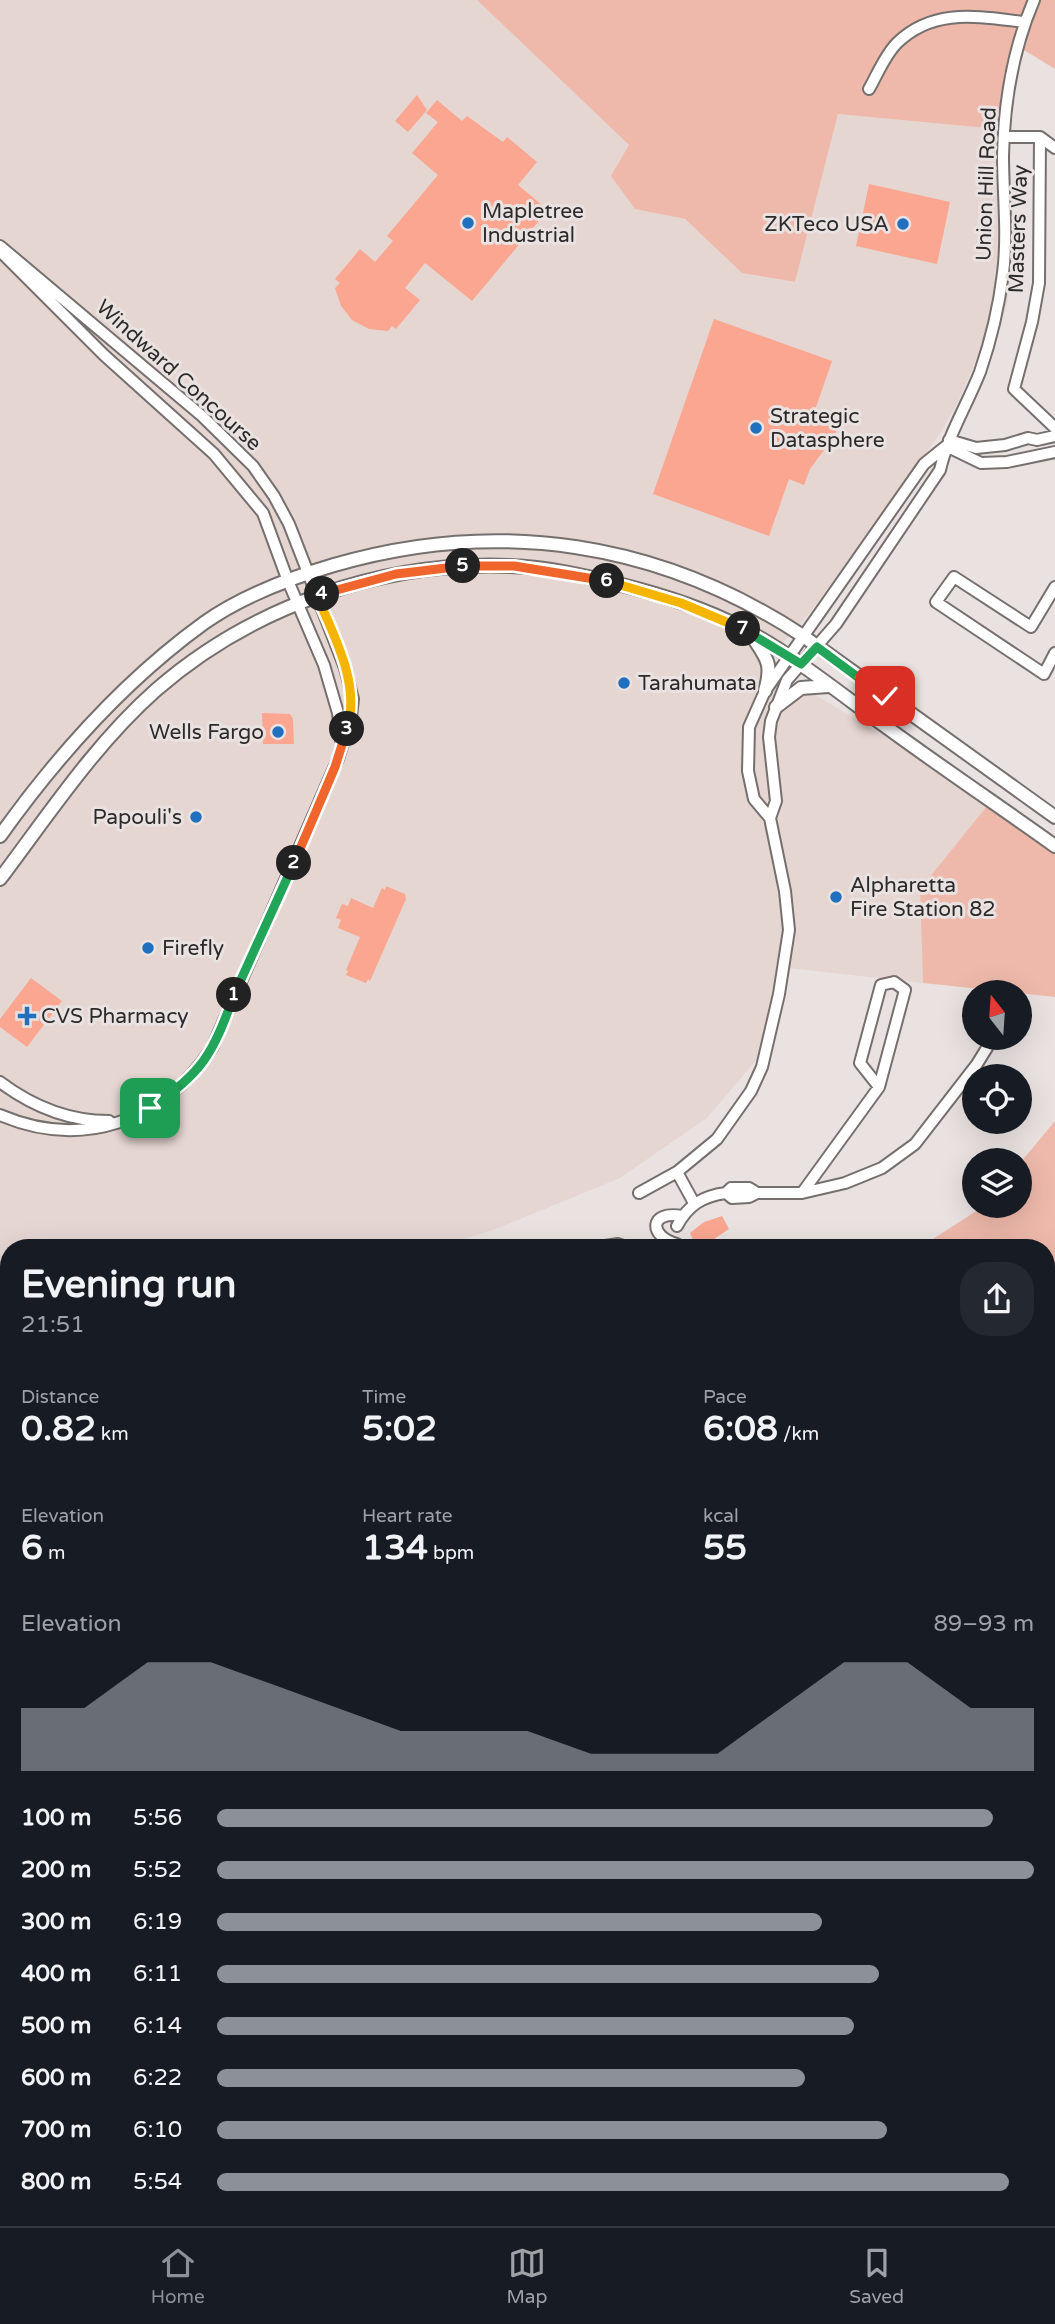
<!DOCTYPE html>
<meta charset="utf-8">
<style>
:root{--surface:#171b24;--page:#242831;--text:#f1f3f6;--muted:#9ea1a6;--line:#363941;--accent:#8c9099}
body{margin:0;font-family:"Varela Round",sans-serif;background:var(--page);color:var(--text);height:100vh;display:flex;flex-direction:column;font-size:26px;white-space:nowrap}
*{box-sizing:border-box;margin:0}
p{font-size:23px;color:var(--muted)}
.icon{flex:none;width:38px;height:38px;fill:none;stroke:currentColor;stroke-width:2;stroke-linecap:round;stroke-linejoin:round}
.map{position:relative;flex:1;overflow:hidden}
.side{position:absolute;left:0px;top:1239px;width:1055px;height:987px;display:flex;flex-direction:column;background:var(--surface);border-radius:28px 28px 0 0;box-shadow:0 7px 28px #0002}
.side>*{flex:none}
.needle{width:46px;rotate:343deg}
.controls{position:absolute;left:962px;top:980px;display:grid;gap:14px}
.controls a{display:grid;place-items:center;width:70px;height:70px;border-radius:50%;background:var(--surface);box-shadow:0 7px 28px #0002;font-size:35px}
.pin{position:absolute;display:grid;place-items:center;width:60px;height:60px;color:#fff;margin:-30px;border-radius:14px;box-shadow:0 4px 10px #0006}
.km{position:absolute;width:35px;height:35px;margin:-18px;border-radius:50%;background:#222;color:#fff;font-size:19px;line-height:35px;text-align:center}
.round{display:grid;place-items:center;flex:none;width:74px;height:74px;border-radius:28px;background:var(--page)}
.summary{display:flex;align-items:center;justify-content:space-between;height:119px;padding:0 21px}
h1{font-size:38px;font-weight:800;line-height:52px}
.metrics{display:grid;grid-template-columns:repeat(3,1fr);gap:10px;height:119px;padding:7px 21px}
.metrics div{display:grid;align-content:center}
.metrics b{font-size:35px;font-weight:800}
.metrics small{font-size:19px;font-weight:400}
.metrics p{font-size:19px}
.chart{height:196px;padding:14px 21px}
.chart p{display:flex;justify-content:space-between}
.chart svg{width:100%;height:126px;margin-top:7px;fill:var(--accent);opacity:.7}
ul{padding:0 21px;list-style:none;font-size:23px}
li{display:grid;grid-template-columns:112px 84px 1fr;align-items:center;height:52px}
li i{height:18px;border-radius:9px;background:var(--accent)}
.menu{display:flex;justify-content:space-around;align-items:center;height:98px;border-top:2px solid var(--line);background:var(--surface);font-size:19px;color:var(--muted)}
.menu a{display:grid;justify-items:center;gap:4px}
.menu .on{color:var(--accent)}
.map>svg:first-child{display:block}
</style>
<div class="map">
<svg width="1055" height="2226" viewBox="0 0 1055 2226">
<rect width="100%" height="100%" fill="#e9e2e1"/>
<path fill="#e5d6d2" d="M0,0H477L629,145L635,209L685,219L742,273L795,282L838,114L1008,130L1015,258L1006,309L993,344L979,352L959,400L941,432L809,614L764,664L991,801L920,889L923,983L789,968L775,1038L707,1118L620,1178L496,1229L436,1248H9V1417L0,1409Z
M9,1976V2217H131L135,2226H0V1980Z"/>
<path fill="#eeb9ab" d="M477,0H1055V69L1019,47L1008,130L838,114L795,282L742,273L685,219L635,209L611,176L629,145Z
M991,801L1055,848V997L923,983L920,889Z
M1055,1121V1824L1047,1830L1046,1248H919L984,1206H1020V1163Z
M0,1410L9,1417V1666L0,1658Z
M0,1762L9,1771V1976L0,1980Z
M131,2217H328L337,2226H135Z
M465,2217H757L762,2226H636L635,2221L633,2226H463Z"/>
<g fill="none" stroke-linecap="round" stroke-linejoin="round">
<path stroke="#81b6f3" stroke-width="2.5" d="M1046,1355L1055,1343
M1055,1392C1046,1403 1050,1421 1055,1433
M1046,1477L1055,1466
M0,1670L9,1679
M470,2217L471,2226
M397,2226V2217
M664,2226L669,2217"/>
</g>
<path fill="#faa691" d="M417,95L427,110L408,132L395,121Z
M437,100L462,121L467,116L503,142L507,137L537,162L518,185L548,210L472,301L425,263L405,288L420,300L396,329L392,326L388,331L369,329L352,320L341,306L335,288L340,283L335,279L360,249L375,262L393,241L387,236L438,175L412,153L438,122L426,113Z
M869,184L950,202L937,264L856,246Z
M714,319L832,361L815,410L839,422L835,435L810,469L804,485L789,479L769,536L653,494Z
M262,713L290,714L293,719L294,744H263Z
M386,886L405,894L406,899L370,981L368,979L366,983L346,975L348,971L346,970L360,937L338,928L341,920L336,918L342,904L348,906L351,898L373,908L382,888L385,890Z
M31,978L62,1001L27,1047L0,1027V1019Z
M722,1216L729,1229L708,1243L701,1241L695,1244L690,1233L704,1222Z"/>
<g fill="none" stroke-linecap="round" stroke-linejoin="round">
<defs>
<path id="minor" d="M869,89C877,75 885,55 897,43C934,7 979,17 1025,22
M1004,137H1040L1055,148
M1040,137L1039,283L1032,322L1014,389L1055,428
M0,246L202,416L253,466L274,496L289,524L345,668L353,699L351,717L338,759L212,1048C163,1122 82,1150 0,1115
M4,255L104,355L214,454L263,513L288,581L324,665L338,713L341,740
M949,440L976,448L1005,445L1028,438L1037,440L1055,436
M946,446L981,463L1007,462L1055,452
M1055,587L1031,627L954,577L936,602L1044,674L1055,653
M770,818L776,801L769,737L771,721L787,680L836,624L940,470C948,435 967,405 980,372C991,340 999,306 1003,273C1008,234 1003,195 1003,156C1004,102 1013,49 1034,0
M894,982L905,990L879,1087L860,1063L881,985Z
M0,1082C32,1106 68,1121 109,1121
M677,1172L694,1203
M731,1188H749L757,1193L749,1197L732,1198L726,1193Z
M639,1193L677,1172L717,1139L751,1091L762,1067L779,994L789,930L785,891L770,818L754,799L748,771L749,727L765,691L924,464L945,447
M757,1193H802L845,1183L882,1168L915,1144L977,1064L993,1038
M802,1193L879,1087
M677,1226C688,1205 703,1196 726,1193
M677,1244C649,1237 648,1210 682,1216
M592,1248L618,1244L629,1248
M1046,1930L1055,1920
M1046,1969L1050,1973L1055,1974
M1047,2226L1055,2216"/>
<path id="major" d="M752,636C767,659 773,663 765,691
M776,707L801,688L828,686
M0,836C57,756 124,681 204,623C242,596 290,578 334,565C499,517 660,542 803,636L1055,817
M0,879C49,814 95,744 156,690C252,606 383,561 510,566C547,567 586,576 622,585C662,595 703,608 740,627C792,654 838,692 885,726C941,767 999,806 1055,846"/>
</defs>
<use href="#minor" stroke="#75706e" stroke-width="14"/>
<use href="#major" stroke="#75706e" stroke-width="16"/>
<use href="#minor" stroke="#fff" stroke-width="10"/>
<use href="#major" stroke="#fff" stroke-width="12"/>
</g>
<g fill="none" stroke-linecap="round" stroke-linejoin="round">
<defs>
<path id="split-1" d="M150,1108C203,1073 213,1053 234,995"/>
<path id="split-2" d="M234,995L294,863"/>
<path id="split-3" d="M294,863L335,767L347,729"/>
<path id="split-4" d="M322,594L317,596C334,636 361,685 347,729"/>
<path id="split-5" d="M322,594L396,574L463,566"/>
<path id="split-6" d="M463,566H514L607,581"/>
<path id="split-7" d="M607,581L681,603L743,629"/>
<path id="split-8" d="M743,629L801,664L817,647L859,678"/>
<path id="split-9" d="M859,678L885,696"/>
</defs>
<use href="#split-1" stroke="#fff" stroke-width="14"/>
<use href="#split-2" stroke="#fff" stroke-width="14"/>
<use href="#split-3" stroke="#fff" stroke-width="14"/>
<use href="#split-4" stroke="#fff" stroke-width="14"/>
<use href="#split-5" stroke="#fff" stroke-width="14"/>
<use href="#split-6" stroke="#fff" stroke-width="14"/>
<use href="#split-7" stroke="#fff" stroke-width="14"/>
<use href="#split-8" stroke="#fff" stroke-width="14"/>
<use href="#split-9" stroke="#fff" stroke-width="14"/>
<use href="#split-1" stroke="#22a559" stroke-width="9"/>
<use href="#split-2" stroke="#22a559" stroke-width="9"/>
<use href="#split-3" stroke="#f0652b" stroke-width="9"/>
<use href="#split-4" stroke="#f5b400" stroke-width="9"/>
<use href="#split-5" stroke="#f0652b" stroke-width="9"/>
<use href="#split-6" stroke="#f0652b" stroke-width="9"/>
<use href="#split-7" stroke="#f5b400" stroke-width="9"/>
<use href="#split-8" stroke="#22a559" stroke-width="9"/>
<use href="#split-9" stroke="#f5b400" stroke-width="9"/>
</g>
<g fill="#2170bf" stroke="#e9e2e1" stroke-width="2.5">
<circle cx="468" cy="223" r="7"/>
<circle cx="903" cy="224" r="7"/>
<circle cx="756" cy="428" r="7"/>
<circle cx="624" cy="683" r="7"/>
<circle cx="278" cy="732" r="7"/>
<circle cx="196" cy="817" r="7"/>
<circle cx="836" cy="897" r="7"/>
<circle cx="148" cy="948" r="7"/>
<path d="M23.5 1005.5h7v7h7v7h-7v7h-7v-7h-7v-7h7z"/>
</g>
<g text-anchor="middle" stroke-width="6" stroke-linejoin="round" paint-order="stroke">
<g font-size="21" fill="#2d2a2a" stroke="#e9e2e1">
<text transform="translate(986 184) rotate(-88)" y="7">Union Hill Road</text>
<text transform="translate(1018 229) rotate(-88)" y="7">Masters Way</text>
<text transform="translate(179 375) rotate(42)" y="7">Windward Concourse</text>
</g>
<g font-size="21" fill="#2d2a2a" stroke="#e9e2e1" text-anchor="start">
<text x="482" y="218">Mapletree<tspan x="482" dy="24">Industrial</tspan></text>
<text x="889" y="231" text-anchor="end">ZKTeco USA</text>
<text x="770" y="423">Strategic<tspan x="770" dy="24">Datasphere</tspan></text>
<text x="638" y="690">Tarahumata</text>
<text x="264" y="739" text-anchor="end">Wells Fargo</text>
<text x="182" y="824" text-anchor="end">Papouli's</text>
<text x="850" y="892">Alpharetta<tspan x="850" dy="24">Fire Station 82</tspan></text>
<text x="162" y="955">Firefly</text>
<text x="41" y="1023">CVS Pharmacy</text>
</g>
</g>
</svg>
<div class="controls">
<a><svg class="needle" viewBox="-14 -14 28 28"><path d="M0-13l5 13h-10z" fill="#e53935"/><path d="M0 13l5-13h-10z" fill="#9ea1a6"/></svg></a>
<a><svg class="icon" aria-label="locate" viewBox="0 0 24 24"><circle cx="12" cy="12" r="6"/><path d="M12 2v4M12 18v4M2 12h4M18 12h4"/></svg></a>
<a><svg class="icon" aria-label="layers" viewBox="0 0 24 24"><path d="M12 4l9 5-9 5-9-5zM3 14l9 5 9-5"/></svg></a>
</div>
<div class="pin" style="left:150px;top:1108px;background:#1e9e55"><svg class="icon" aria-label="arrive" viewBox="0 0 24 24"><path d="M6 21V4h12l-3 4 3 4H6"/></svg></div>
<div class="pin" style="left:885px;top:696px;background:#d93025"><svg class="icon" aria-label="check" viewBox="0 0 24 24"><path d="M5 12l5 5 9-10"/></svg></div>
<b class="km" style="left:234px;top:995px">1</b>
<b class="km" style="left:294px;top:863px">2</b>
<b class="km" style="left:347px;top:729px">3</b>
<b class="km" style="left:322px;top:594px">4</b>
<b class="km" style="left:463px;top:566px">5</b>
<b class="km" style="left:607px;top:581px">6</b>
<b class="km" style="left:743px;top:629px">7</b>
<section class="side">
<div class="summary"><div><h1>Evening run</h1><p>21:51</p></div><a class="round"><svg class="icon" aria-label="share" viewBox="0 0 24 24"><path d="M12 15V3M7 8l5-5 5 5M5 13v7h14v-7"/></svg></a></div>
<div class="metrics">
<div><p>Distance</p><b>0.82<small> km</small></b></div>
<div><p>Time</p><b>5:02</b></div>
<div><p>Pace</p><b>6:08<small> /km</small></b></div>
</div>
<div class="metrics">
<div><p>Elevation</p><b>6<small> m</small></b></div>
<div><p>Heart rate</p><b>134<small> bpm</small></b></div>
<div><p>kcal</p><b>55</b></div>
</div>
<div class="chart"><p><span>Elevation</span>89–93 m</p>
<svg viewBox="0 0 160 44" preserveAspectRatio="none"><path d="M0 44V22L10 22L20 6L30 6L40 14L50 22L60 30L70 30L80 30L90 38L100 38L110 38L120 22L130 6L140 6L150 22L160 22V44z"/></svg>
</div>
<ul>
<li><b>100 m</b>5:56<i style="width:95%"></i></li>
<li><b>200 m</b>5:52<i style="width:100%"></i></li>
<li><b>300 m</b>6:19<i style="width:74%"></i></li>
<li><b>400 m</b>6:11<i style="width:81%"></i></li>
<li><b>500 m</b>6:14<i style="width:78%"></i></li>
<li><b>600 m</b>6:22<i style="width:72%"></i></li>
<li><b>700 m</b>6:10<i style="width:82%"></i></li>
<li><b>800 m</b>5:54<i style="width:97%"></i></li>
</ul>
</section>
</div>
<nav class="menu">
<a class="on"><svg class="icon" aria-label="home" viewBox="0 0 24 24"><path d="M3 11l9-7 9 7M6 9v11h12V9"/></svg>Home</a>
<a><svg class="icon" aria-label="map" viewBox="0 0 24 24"><path d="M3 6l6-2 6 2 6-2v14l-6 2-6-2-6 2zM9 4v14M15 6v14"/></svg>Map</a>
<a><svg class="icon" aria-label="saved" viewBox="0 0 24 24"><path d="M7 4h10v16l-5-4-5 4z"/></svg>Saved</a>
</nav>
